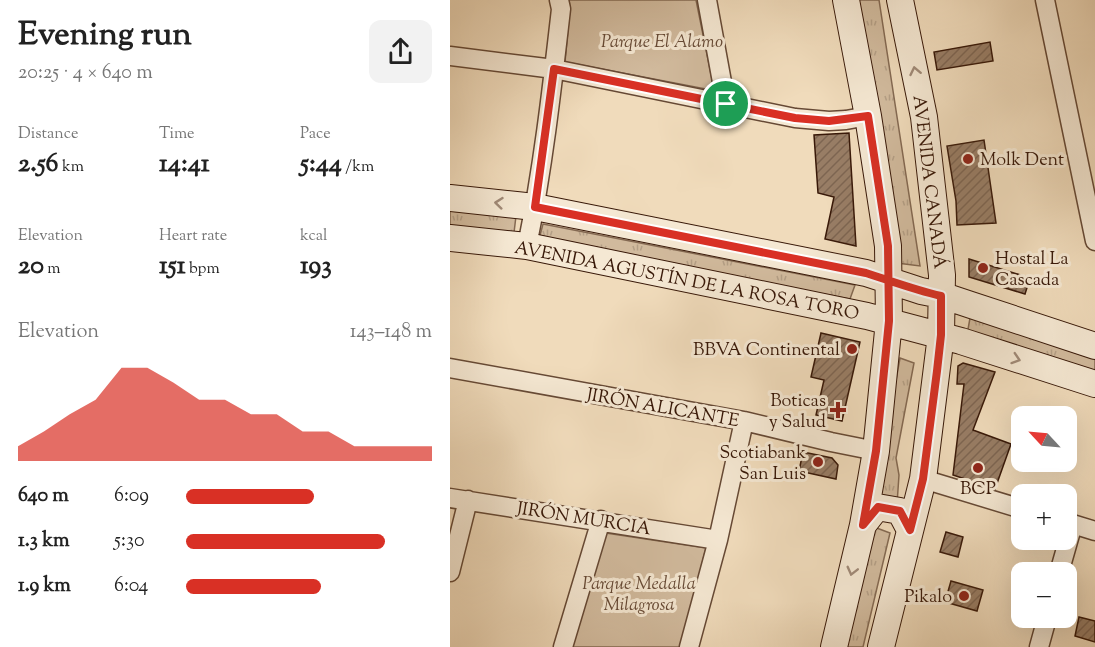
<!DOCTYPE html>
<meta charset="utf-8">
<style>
:root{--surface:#fff;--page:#f2f2f2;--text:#222;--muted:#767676;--accent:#d93025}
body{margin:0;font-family:"Sorts Mill Goudy",serif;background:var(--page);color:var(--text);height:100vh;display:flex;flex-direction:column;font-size:22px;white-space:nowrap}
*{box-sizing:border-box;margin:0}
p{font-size:20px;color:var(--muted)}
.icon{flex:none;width:33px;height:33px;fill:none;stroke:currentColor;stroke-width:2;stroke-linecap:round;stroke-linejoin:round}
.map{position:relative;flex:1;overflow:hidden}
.panel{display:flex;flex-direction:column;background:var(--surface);width:450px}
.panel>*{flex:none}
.needle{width:39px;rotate:296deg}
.controls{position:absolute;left:561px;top:406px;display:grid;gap:12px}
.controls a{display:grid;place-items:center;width:66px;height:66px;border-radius:12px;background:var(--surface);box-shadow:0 6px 24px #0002;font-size:30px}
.pin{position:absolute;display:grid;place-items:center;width:51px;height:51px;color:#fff;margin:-26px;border:3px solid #fff;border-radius:50%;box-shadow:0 2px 6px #0007}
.round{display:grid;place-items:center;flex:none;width:63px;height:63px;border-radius:12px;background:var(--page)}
.headline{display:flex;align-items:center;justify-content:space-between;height:102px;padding:0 18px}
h1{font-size:33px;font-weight:800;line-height:45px}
.metrics{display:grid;grid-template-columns:repeat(3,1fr);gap:9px;height:102px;padding:6px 18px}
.metrics div{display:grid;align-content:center}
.metrics b{font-size:26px;font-weight:800}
.metrics small{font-size:16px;font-weight:400}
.metrics p{font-size:16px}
.chart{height:168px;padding:12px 18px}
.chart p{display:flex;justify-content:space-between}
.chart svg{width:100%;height:108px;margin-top:6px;fill:var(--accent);opacity:.7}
ul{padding:0 18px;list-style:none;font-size:20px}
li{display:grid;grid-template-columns:96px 72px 1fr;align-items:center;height:45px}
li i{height:15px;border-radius:8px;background:var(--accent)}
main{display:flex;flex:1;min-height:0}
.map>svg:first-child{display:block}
</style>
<main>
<section class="panel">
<div class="headline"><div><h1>Evening run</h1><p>20:25 · 4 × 640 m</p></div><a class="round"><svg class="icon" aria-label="share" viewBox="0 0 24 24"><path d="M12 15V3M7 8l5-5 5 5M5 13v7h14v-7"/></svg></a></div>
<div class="metrics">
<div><p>Distance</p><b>2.56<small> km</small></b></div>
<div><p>Time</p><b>14:41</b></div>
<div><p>Pace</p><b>5:44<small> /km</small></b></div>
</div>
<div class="metrics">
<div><p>Elevation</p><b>20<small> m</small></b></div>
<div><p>Heart rate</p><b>151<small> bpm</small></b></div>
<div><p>kcal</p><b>193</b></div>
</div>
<div class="chart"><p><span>Elevation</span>143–148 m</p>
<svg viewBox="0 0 160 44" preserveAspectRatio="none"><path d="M0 44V38L10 32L20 25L30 19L40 6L50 6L60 12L70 19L80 19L90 25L100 25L110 32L120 32L130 38L140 38L150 38L160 38V44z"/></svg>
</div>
<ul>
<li><b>640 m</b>6:09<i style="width:52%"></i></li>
<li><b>1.3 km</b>5:30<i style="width:81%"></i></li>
<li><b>1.9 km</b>6:04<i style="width:55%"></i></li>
</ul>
</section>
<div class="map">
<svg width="645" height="647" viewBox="0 0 645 647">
<defs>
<pattern id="grass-tufts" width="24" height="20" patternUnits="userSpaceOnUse" patternTransform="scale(1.5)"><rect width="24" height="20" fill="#d1ba9d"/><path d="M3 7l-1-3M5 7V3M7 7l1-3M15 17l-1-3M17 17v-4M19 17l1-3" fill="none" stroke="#b49f86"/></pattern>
<pattern id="building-hatch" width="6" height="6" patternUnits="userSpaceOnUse" patternTransform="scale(1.5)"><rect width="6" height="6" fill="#987d65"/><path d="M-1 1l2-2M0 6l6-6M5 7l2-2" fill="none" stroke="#7d6551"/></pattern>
</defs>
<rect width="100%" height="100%" fill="#f0dbbb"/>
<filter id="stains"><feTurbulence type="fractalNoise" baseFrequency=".00333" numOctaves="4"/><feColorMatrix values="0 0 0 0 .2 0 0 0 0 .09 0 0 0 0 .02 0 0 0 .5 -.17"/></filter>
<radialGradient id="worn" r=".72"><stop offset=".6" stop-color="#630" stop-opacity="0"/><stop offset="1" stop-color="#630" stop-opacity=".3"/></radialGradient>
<path fill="url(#grass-tufts)" stroke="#846952" stroke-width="1.5" d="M405,0H429L470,266L447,263Z
M0,211L66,216L63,241L0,234Z
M93,224L405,285L400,299L88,243Z
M520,318L645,357V375L517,335Z
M450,358L464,363L446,458L449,475L447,504L425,497Z
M424,527L440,533L413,647H395Z"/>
<path fill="#d1ba9d" stroke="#846952" stroke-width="1.5" d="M119,0H246L263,84L261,90L115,62L120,8Z
M149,532L256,548L231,647H118Z"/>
<path fill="url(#building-hatch)" stroke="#381808" stroke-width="1.5" d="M540,42L543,61L487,70L484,52Z
M399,133L406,246L375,239L384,197L368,193L364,135Z
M534,140L546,223L507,225L506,201L497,146Z
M519,259L580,278L575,294L519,277Z
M371,333L410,342L392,421L366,415L374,380L361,377Z
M513,363L545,372L523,430L561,444L545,489L503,475L514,384H507L508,366Z
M353,452L382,458L388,465L386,479L349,471Z
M496,532L513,537L508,557L490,552Z
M501,581L533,590L527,611L495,602Z
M629,617L645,621V642L625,636Z"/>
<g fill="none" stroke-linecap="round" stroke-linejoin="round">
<defs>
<path id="street" d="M257,0L276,104
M595,0L645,241
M0,56L104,69L345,118L379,121L396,120L418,116
M77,246C93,168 102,88 111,9L109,0
M0,368L294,421L381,442L426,451
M473,479L572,509
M0,498L268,540
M616,522L645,531
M0,572L18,500
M609,573L623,524
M113,647L151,520
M239,647L268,540L294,421
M589,647L597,618"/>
<path id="secondary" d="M0,198L85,207L416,273L471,291L491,295L521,305L645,346
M0,238L77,246L417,316L511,341L645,384
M413,525L427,507L450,511L460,530
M384,647L413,525L426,451L439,321L438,246L418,116L396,0
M431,647L473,479L491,335L492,275L474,117L450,0"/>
</defs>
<use href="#street" stroke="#664935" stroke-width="21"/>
<use href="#secondary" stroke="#381808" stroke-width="28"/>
<use href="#street" stroke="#f5e8d3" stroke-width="18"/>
<use href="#secondary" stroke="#f5e8d3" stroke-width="26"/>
</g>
<defs><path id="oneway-chevron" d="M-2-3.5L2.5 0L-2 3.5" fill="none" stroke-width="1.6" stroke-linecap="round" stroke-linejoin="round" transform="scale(1.5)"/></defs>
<g stroke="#a08a78">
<use href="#oneway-chevron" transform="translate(465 71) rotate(-102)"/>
<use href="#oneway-chevron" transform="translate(49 203) rotate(-174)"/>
<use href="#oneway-chevron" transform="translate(566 359) rotate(18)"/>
<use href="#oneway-chevron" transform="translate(402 571) rotate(104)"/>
</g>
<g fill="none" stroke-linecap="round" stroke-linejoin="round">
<defs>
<path id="route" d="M276,104L345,118L379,121L418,116L438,246L439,321L426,451L413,525L428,507L450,511L460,530L473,479L487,371L491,335V296C465,290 441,281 416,273L85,207L104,69L276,104"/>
</defs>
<use href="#route" stroke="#fff" stroke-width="12"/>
<use href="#route" stroke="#d93025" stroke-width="8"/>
</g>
<g fill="#8f2418" stroke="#f5e8d3" stroke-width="2">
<circle cx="518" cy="159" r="6"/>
<circle cx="533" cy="268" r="6"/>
<circle cx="402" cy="349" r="6"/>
<path d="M385 401h6v6h6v6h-6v6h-6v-6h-6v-6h6z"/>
<circle cx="368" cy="462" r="6"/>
<circle cx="528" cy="468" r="6"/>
<circle cx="514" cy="596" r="6"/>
</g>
<g text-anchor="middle" stroke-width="6" stroke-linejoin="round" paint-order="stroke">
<g font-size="18" font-style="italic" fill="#664935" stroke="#f5e8d3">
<text x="212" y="47">Parque El Alamo</text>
<text x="189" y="589">Parque Medalla<tspan x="189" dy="21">Milagrosa</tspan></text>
</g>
<g font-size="18" fill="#381808" stroke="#f5e8d3" text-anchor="end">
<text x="530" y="165" text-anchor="start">Molk Dent</text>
<text x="545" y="264" text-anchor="start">Hostal La<tspan x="545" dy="21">Cascada</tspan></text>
<text x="390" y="355">BBVA Continental</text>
<text x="376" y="406">Boticas<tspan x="376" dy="21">y Salud</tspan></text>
<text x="356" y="458">Scotiabank<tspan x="356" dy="21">San Luis</tspan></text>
<text x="528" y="494" text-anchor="middle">BCP</text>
<text x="502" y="602">Pikalo</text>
</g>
<g font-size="18" fill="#381808" stroke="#f5e8d3">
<text transform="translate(480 182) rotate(83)" y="6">AVENIDA CANADÁ</text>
<text transform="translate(237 280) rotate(11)" y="6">AVENIDA AGUSTÍN DE LA ROSA TORO</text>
<text transform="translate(213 407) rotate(10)" y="6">JIRÓN ALICANTE</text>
<text transform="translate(134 518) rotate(9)" y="6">JIRÓN MURCIA</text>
</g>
</g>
<rect width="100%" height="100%" filter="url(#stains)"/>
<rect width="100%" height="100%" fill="url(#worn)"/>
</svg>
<div class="controls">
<a><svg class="needle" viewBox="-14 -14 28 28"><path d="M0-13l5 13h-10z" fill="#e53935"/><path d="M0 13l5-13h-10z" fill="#767676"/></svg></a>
<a>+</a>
<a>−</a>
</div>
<div class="pin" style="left:276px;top:104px;background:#1e9e55"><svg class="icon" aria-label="arrive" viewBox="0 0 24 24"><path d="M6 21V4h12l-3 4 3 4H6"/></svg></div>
</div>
</main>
